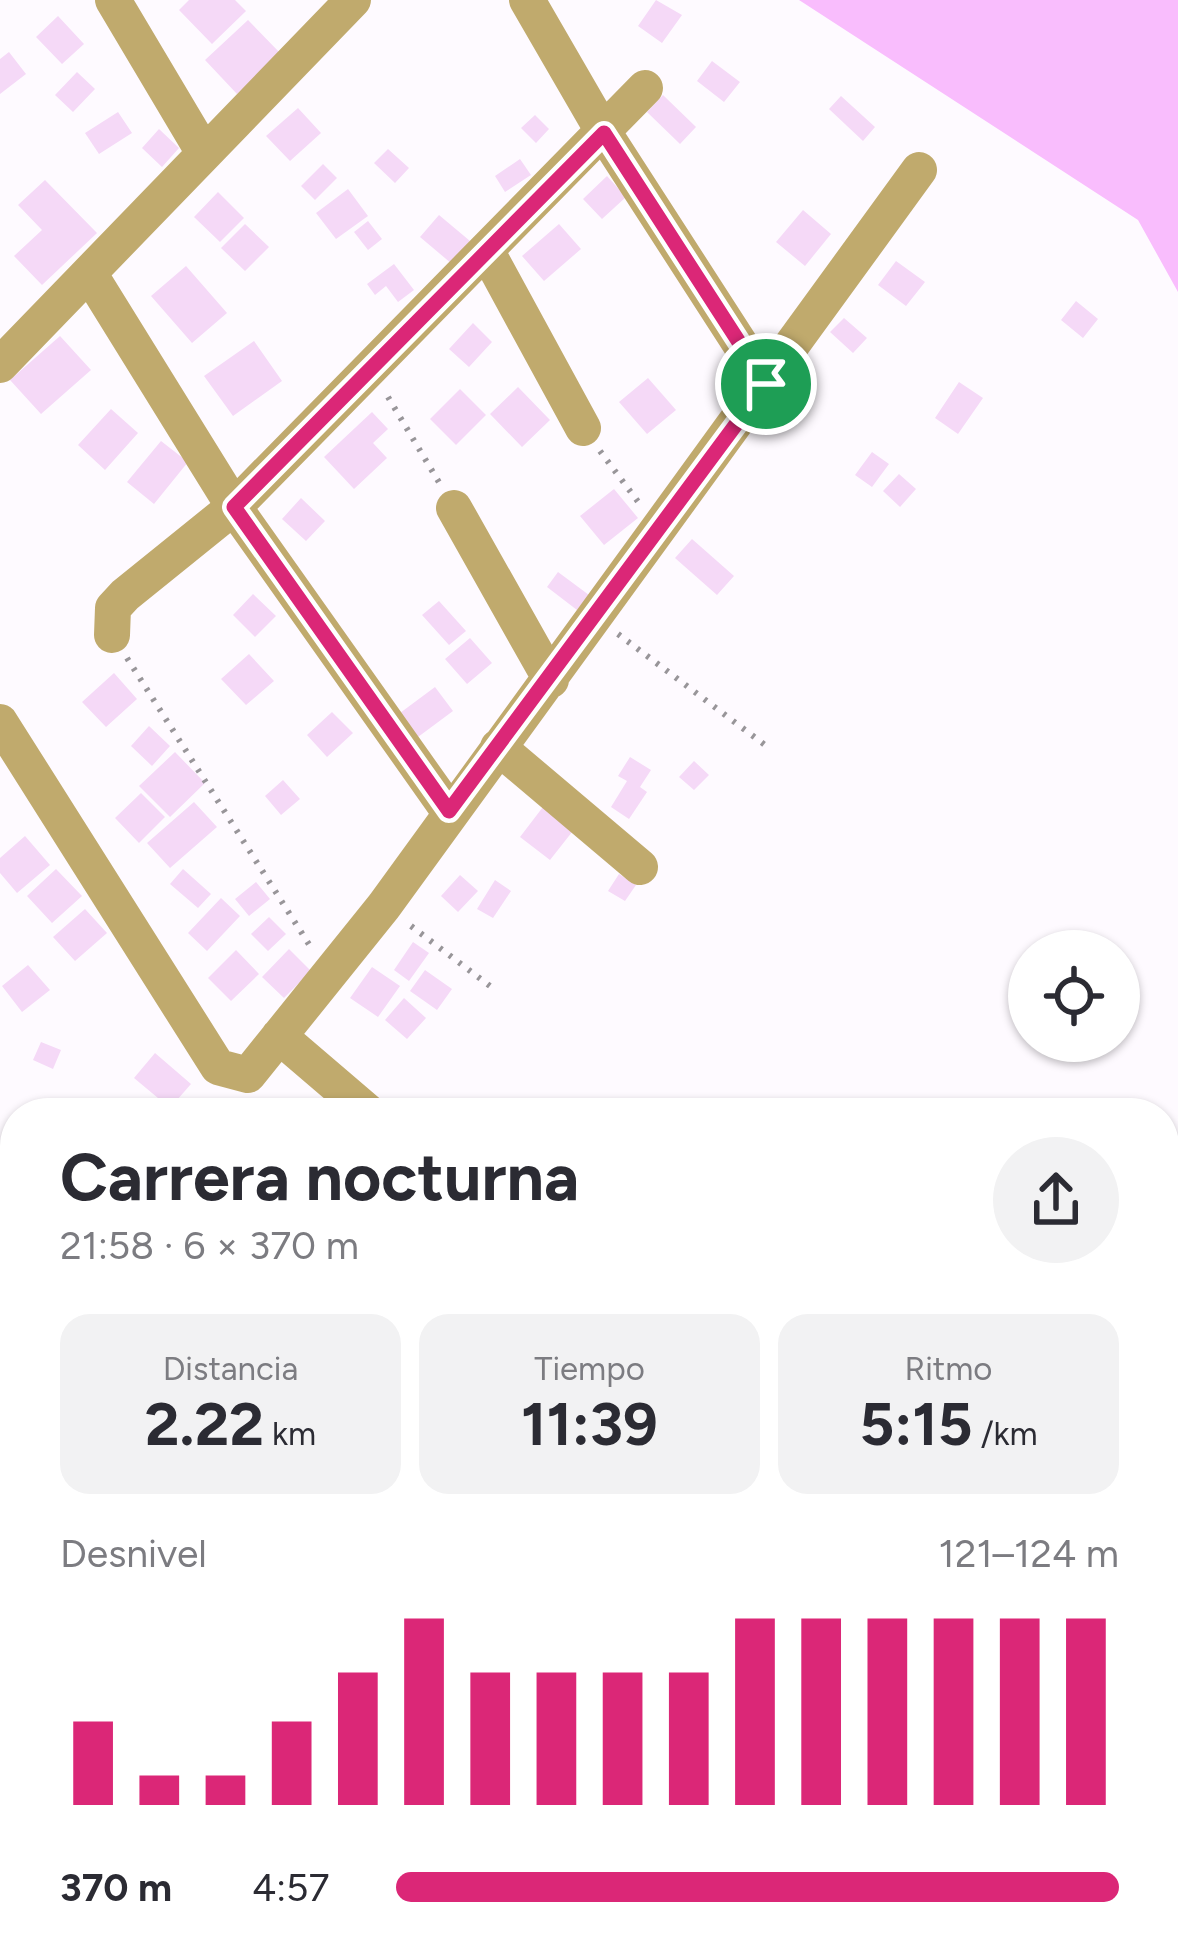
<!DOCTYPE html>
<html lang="es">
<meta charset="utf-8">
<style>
:root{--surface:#fff;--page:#f2f2f3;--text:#2b2b33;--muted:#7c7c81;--accent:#db2777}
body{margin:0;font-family:Figtree,sans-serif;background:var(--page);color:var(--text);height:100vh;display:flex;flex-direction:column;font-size:45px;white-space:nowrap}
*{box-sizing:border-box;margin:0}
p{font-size:39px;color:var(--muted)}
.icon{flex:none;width:66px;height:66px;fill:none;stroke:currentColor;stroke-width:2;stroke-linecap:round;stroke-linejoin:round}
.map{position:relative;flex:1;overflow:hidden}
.drawer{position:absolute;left:0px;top:1098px;width:1179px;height:861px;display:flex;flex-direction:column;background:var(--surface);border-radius:48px 48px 0 0;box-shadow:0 3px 9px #0004}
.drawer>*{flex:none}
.tools{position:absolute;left:1008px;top:930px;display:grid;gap:24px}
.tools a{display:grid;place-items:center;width:132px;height:132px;border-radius:50%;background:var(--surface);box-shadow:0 3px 9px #0004;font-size:60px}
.pin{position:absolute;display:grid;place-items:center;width:102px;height:102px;color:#fff;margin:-51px;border:6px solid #fff;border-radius:50%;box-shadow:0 3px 12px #0007}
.round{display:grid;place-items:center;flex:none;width:126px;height:126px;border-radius:63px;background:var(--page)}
.overview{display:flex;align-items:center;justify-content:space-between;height:204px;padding:0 60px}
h1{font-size:66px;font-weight:700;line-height:90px}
.metrics{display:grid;grid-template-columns:repeat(3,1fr);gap:18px;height:204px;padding:12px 60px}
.metrics div{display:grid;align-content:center;border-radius:30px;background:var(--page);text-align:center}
.metrics b{font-size:60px;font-weight:700}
.metrics small{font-size:33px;font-weight:400}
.metrics p{font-size:33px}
.chart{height:336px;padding:24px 60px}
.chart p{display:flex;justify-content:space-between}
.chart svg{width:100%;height:216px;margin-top:12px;stroke:var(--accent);stroke-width:6}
ul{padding:0 60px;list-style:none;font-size:39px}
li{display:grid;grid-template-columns:192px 144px 1fr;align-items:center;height:90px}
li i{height:30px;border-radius:15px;background:var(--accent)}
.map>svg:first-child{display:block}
</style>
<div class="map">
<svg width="1178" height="1958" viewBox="0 0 1178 1958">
<rect width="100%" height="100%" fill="#fefaff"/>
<path fill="#f9bdfd" d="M799,0H1178V292L1138,220Z"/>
<path fill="#f5d9f7" d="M189,0H235L246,11L212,44L179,10Z
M656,0L682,15L662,43L638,26Z
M58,16L84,44L62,64L36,37Z
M248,20L281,54L237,94L205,60Z
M9,52L26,74L0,94V59Z
M712,61L740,82L724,102L697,81Z
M77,72L95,89L73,112L55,95Z
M663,95L696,127L680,144L647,112Z
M841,96L875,127L863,141L829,109Z
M298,108L321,133L290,161L266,136Z
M118,112L132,133L99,154L85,133Z
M535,115L549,129L536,143L521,128Z
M159,129L179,148L162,167L142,148Z
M388,149L409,168L395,183L374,163Z
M520,159L531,175L505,192L495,176Z
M323,164L337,178L315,200L301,186Z
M607,176L626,197L602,219L583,199Z
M45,180L97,233L42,285L14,256L42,230L18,205Z
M348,189L368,216L336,239L316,213Z
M218,192L244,218L220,242L194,217Z
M803,210L831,234L805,266L776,242Z
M439,215L470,241L452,264L420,237Z
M368,221L382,239L368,250L354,232Z
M245,224L269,247L245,271L221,248Z
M559,224L581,249L544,281L522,256Z
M896,261L925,282L906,306L878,285Z
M394,264L414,290L398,302L386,286L375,295L367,284Z
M186,266L227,313L192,343L151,296Z
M1076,301L1098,319L1083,338L1061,320Z
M844,318L867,338L853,353L830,332Z
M473,323L492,342L469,367L449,349Z
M60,336L91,370L41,414L10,380Z
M254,341L282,381L233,416L204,376Z
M648,378L676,410L647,434L619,402Z
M959,382L983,398L958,434L935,418Z
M518,387L550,420L522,447L490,414Z
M460,389L486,415L456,445L430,419Z
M111,409L138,433L105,470L78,445Z
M372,412L388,429L373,443L387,458L354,489L324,457Z
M161,441L188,462L154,504L127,482Z
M872,452L889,464L872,487L855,475Z
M899,474L916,489L900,507L883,491Z
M614,489L638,518L604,545L580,516Z
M301,498L325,521L306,541L282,519Z
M692,539L734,576L717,595L675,558Z
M558,572L589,595L577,610L547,587Z
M253,594L276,616L255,637L233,615Z
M439,601L466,631L449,645L422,615Z
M470,638L492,663L467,684L445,659Z
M249,654L274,681L246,705L221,679Z
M114,673L137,699L106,727L82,702Z
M435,687L453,711L418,737L400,713Z
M332,712L353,733L327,757L307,735Z
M149,726L170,746L152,766L131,746Z
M175,752L205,783L170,817L139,786Z
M630,757L651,770L640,787L647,792L629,819L611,807L627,781L618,776Z
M694,761L709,775L694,790L679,777Z
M283,780L300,799L281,815L265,796Z
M141,793L165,817L139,843L115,818Z
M194,802L217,827L170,868L147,843Z
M546,803L576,827L550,860L520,837Z
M25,836L50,865L17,893L0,873V858Z
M56,869L82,896L52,923L27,896Z
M183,869L211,894L198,908L170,884Z
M619,874L636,885L625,901L608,891Z
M460,875L478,891L458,912L441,896Z
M495,880L511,891L493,918L477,909Z
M256,882L270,899L249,916L235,899Z
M221,898L240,916L207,951L188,933Z
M85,909L107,933L75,961L53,937Z
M269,917L286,934L268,951L251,934Z
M413,942L429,953L409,981L394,970Z
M289,949L311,971L284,998L262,977Z
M236,950L259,974L231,1001L208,978Z
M28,965L50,990L22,1012L2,986Z
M372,967L400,986L378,1017L350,998Z
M425,970L452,989L437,1010L410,991Z
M404,998L426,1018L407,1039L385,1020Z
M41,1042L61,1050L53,1069L33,1060Z
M155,1053L191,1084L170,1108L134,1078Z
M15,1661V1802L0,1817V1676Z
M7,1890L15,1898V1925L0,1940V1897Z
M361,1944H420L429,1958H370Z
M832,1944H861L864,1958H836Z
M1120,1944H1140L1150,1950L1145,1958H1112Z"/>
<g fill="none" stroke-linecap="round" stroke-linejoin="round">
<path stroke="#989599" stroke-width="6" stroke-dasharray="3 9" stroke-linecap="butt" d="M388,397L440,484
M600,451L639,503
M618,634L765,745
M127,658L310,946
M411,926L494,989"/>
<path stroke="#c0aa6d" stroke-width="18" d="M1164,1907L1178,1902
M979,1958L986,1944
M996,1958L1060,1944"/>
<path stroke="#c0aa6d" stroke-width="36" d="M113,0L204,153
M527,0L604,133L766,384
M486,250L583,428
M89,273L234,507L449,811
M0,365L353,0
M454,508L551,680
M112,635L113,608L125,595L234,507L645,88
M0,722L218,1067L248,1075L384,906L919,170
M498,747L640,867
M279,1036L369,1113
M503,1944L514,1958
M719,1944L727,1958
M630,1958L649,1944"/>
</g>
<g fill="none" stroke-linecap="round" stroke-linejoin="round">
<defs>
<path id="route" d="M604,133L766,384L449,811L234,507Z"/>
</defs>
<use href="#route" stroke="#fff" stroke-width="24"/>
<use href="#route" stroke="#db2777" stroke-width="15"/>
</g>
</svg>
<div class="tools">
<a><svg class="icon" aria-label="locate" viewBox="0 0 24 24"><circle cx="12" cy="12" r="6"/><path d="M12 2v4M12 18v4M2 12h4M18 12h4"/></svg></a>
</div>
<div class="pin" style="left:766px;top:384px;background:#1e9e55"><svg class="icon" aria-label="arrive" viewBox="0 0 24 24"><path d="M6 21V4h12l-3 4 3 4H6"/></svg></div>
<section class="drawer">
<div class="overview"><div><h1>Carrera nocturna</h1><p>21:58 · 6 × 370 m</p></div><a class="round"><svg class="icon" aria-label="share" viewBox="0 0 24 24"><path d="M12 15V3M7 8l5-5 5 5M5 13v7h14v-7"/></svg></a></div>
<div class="metrics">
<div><p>Distancia</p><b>2.22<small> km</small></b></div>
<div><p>Tiempo</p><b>11:39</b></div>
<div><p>Ritmo</p><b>5:15<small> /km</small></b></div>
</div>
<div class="chart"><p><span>Desnivel</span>121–124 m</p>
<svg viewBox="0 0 160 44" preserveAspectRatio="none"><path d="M5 44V27M15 44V38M25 44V38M35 44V27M45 44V17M55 44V6M65 44V17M75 44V17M85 44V17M95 44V17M105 44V6M115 44V6M125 44V6M135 44V6M145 44V6M155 44V6"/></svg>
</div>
<ul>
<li><b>370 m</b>4:57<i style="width:100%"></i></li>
</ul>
</section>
</div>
